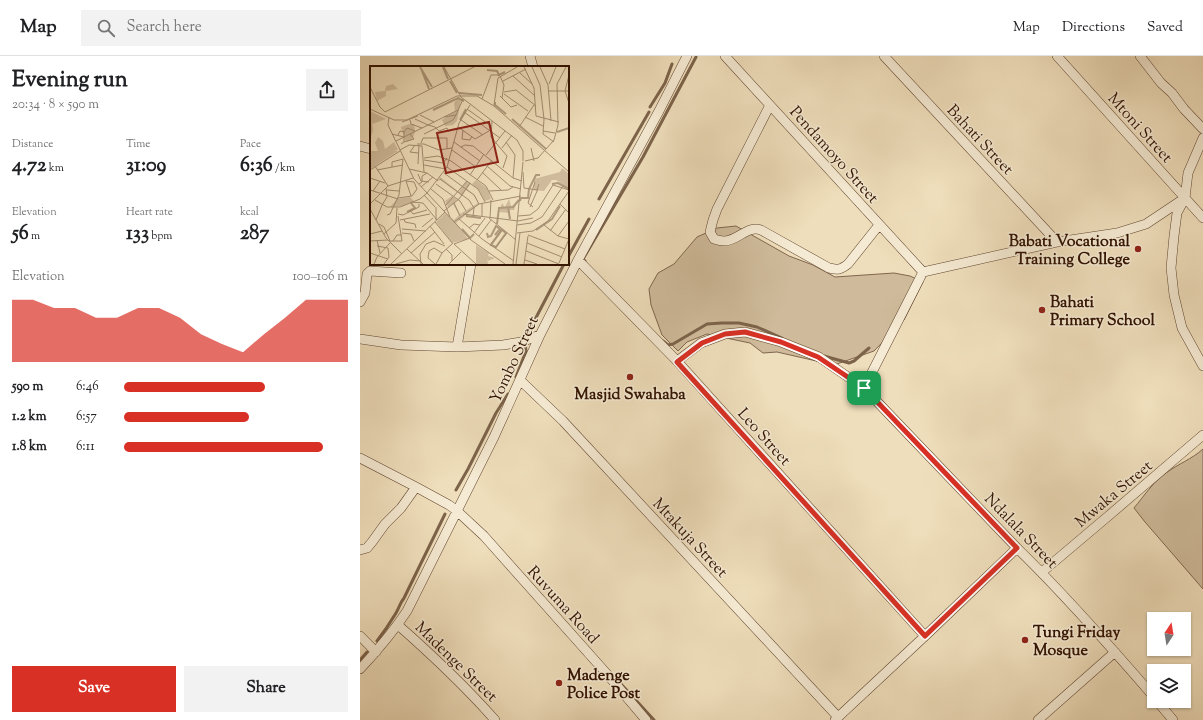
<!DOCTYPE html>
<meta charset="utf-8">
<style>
:root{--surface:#fff;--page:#f2f2f2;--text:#202124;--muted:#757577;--line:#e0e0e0;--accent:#d93025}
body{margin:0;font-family:"Sorts Mill Goudy",serif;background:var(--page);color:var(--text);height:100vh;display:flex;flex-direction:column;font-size:15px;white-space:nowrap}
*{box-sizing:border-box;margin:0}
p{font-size:13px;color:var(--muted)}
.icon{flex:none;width:22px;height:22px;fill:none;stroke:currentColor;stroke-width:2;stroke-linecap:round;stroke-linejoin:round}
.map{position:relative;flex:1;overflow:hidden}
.sheet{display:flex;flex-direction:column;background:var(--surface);width:360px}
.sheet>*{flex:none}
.needle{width:26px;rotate:12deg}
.tools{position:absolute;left:787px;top:556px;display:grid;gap:8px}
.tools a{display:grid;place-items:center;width:44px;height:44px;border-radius:0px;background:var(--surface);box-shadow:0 1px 3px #0004;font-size:20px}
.pin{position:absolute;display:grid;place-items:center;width:34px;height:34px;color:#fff;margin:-17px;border-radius:8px;box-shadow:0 2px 6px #0006}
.round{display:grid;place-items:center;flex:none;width:42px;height:42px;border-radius:0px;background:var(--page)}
.head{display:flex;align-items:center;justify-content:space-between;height:68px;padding:0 12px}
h1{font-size:22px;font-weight:700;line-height:30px}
.figures{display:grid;grid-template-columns:repeat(3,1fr);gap:6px;height:68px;padding:4px 12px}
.figures div{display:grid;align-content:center}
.figures b{font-size:20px;font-weight:700}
.figures small{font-size:11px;font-weight:400}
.figures p{font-size:11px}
.chart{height:112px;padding:8px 12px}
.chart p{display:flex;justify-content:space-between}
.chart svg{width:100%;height:72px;margin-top:4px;fill:var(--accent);opacity:.7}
.action{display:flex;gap:8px;margin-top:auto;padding:8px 12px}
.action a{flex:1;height:46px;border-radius:0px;background:var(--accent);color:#fff;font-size:16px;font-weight:700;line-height:46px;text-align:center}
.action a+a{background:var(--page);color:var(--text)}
ul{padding:0 12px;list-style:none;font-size:13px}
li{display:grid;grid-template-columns:64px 48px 1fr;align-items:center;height:30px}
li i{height:10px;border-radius:5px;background:var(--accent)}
header{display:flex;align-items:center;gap:24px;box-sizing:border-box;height:56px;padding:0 20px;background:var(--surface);border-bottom:1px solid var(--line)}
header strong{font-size:19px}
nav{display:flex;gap:22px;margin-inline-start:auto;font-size:14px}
.search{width:280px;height:36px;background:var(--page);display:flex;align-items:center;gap:10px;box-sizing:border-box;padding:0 14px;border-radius:0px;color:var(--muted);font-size:15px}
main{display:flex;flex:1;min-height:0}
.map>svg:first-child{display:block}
</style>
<header>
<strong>Map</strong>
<div class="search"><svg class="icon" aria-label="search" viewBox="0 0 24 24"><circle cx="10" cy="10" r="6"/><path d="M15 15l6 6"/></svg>Search here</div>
<nav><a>Map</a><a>Directions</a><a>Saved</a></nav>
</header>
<main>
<section class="sheet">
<div class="head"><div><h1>Evening run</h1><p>20:34 · 8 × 590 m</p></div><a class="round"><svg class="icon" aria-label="share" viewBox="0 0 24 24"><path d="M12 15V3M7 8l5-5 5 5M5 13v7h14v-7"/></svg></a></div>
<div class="figures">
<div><p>Distance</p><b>4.72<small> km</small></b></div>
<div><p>Time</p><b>31:09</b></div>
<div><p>Pace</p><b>6:36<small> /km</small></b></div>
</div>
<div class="figures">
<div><p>Elevation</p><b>56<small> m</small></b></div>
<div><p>Heart rate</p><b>133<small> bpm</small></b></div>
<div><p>kcal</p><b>287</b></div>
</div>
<div class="chart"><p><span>Elevation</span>100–106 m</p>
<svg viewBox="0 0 160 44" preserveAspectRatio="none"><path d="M0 44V6L10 6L20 11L30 11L40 17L50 17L60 11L70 11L80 17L90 27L100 33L110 38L120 27L130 17L140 6L150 6L160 6V44z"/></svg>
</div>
<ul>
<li><b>590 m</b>6:46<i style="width:63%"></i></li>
<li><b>1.2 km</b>6:57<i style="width:56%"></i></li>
<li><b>1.8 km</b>6:11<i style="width:89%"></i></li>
</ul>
<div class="action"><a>Save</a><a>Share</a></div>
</section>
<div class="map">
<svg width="843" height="664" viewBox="0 0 843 664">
<rect width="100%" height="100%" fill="#efdebb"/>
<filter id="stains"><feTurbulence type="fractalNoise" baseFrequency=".005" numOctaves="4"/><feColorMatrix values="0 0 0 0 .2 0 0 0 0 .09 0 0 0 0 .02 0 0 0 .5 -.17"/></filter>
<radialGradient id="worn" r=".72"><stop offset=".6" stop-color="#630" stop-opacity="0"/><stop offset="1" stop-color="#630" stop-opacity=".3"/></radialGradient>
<path fill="#cfbb9b" stroke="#80664e" d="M376,170L429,200L453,209L475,221L534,217L550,220L563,226L544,264L514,295L474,309L417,296L403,297L390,287L347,278L327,286L318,295L302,279L291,249L289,233L298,217L314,208L337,181L357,172Z
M843,393V533L785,466L774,452C784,440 793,426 806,417C818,408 832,403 843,393Z"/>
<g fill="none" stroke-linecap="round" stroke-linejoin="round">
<path stroke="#7c634a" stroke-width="3" d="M290,51L305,27L312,8
M239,143L289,56
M208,201L229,163
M225,205L223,203L283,101L336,1
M169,275L204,208
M303,285L308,289L313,288L347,268L362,267H379L397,271L422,282
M464,300L489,307L494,305L509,292
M156,321L166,295L165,287
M96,434L108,413L136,357L148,338
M17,585C24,576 30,567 36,557C39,552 40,547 44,542L85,458
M0,604L7,596
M261,628L294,664"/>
<defs>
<path id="minor" d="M170,0L173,11
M365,0L563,216L697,186L757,177L786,168L825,142
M524,0L697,186
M697,0L843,162
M780,0L801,27L812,37L824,53L843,73
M410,49L357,153L353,164L350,176L354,183C357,184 361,185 364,185C378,185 387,169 401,174L469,212C478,214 480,214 488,208L519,169
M843,82L828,117L825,142L817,157L814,180L811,212L814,239L822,272L843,310
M0,90L11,93
M218,204L317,305L565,580
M0,246L5,237L7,218L10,215L41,217
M0,283L41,289L97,291L143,289L161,286L180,279
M97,291L111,208
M317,305L341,287L365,278L385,276L421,286L459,301L504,332L657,492C705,539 750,590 794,641
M160,324L203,365L478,661
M504,332L563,216
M0,402L56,431L89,449L96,454L124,480L247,618L286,664
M0,494L7,492L12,486L25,468L41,452L56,431
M682,516L746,462L843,379
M38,569C72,599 105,630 135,664
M0,580L16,596
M0,613C17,595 33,576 47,555L134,381L180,279L218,204L299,55L327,0
M797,645L813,664
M475,664L565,580L657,492
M678,664L755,596"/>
</defs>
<use href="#minor" stroke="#60452f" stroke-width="10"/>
<use href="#minor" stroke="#f5ead3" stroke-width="9"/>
</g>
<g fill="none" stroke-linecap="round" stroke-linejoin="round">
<defs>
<path id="route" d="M385,276L421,286L458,301L504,332L657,492L565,580L317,306L342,287L365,278Z"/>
</defs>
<use href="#route" stroke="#fff" stroke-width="8"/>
<use href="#route" stroke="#d93025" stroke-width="5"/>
</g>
<g fill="#8f2418" stroke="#f5ead3" stroke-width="1.5">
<circle cx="778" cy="193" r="4"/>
<circle cx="682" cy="254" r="4"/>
<circle cx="270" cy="321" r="4"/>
<circle cx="665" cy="584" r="4"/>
<circle cx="199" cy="627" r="4"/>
</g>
<g text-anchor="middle" stroke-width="3" stroke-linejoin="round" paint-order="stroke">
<g font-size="16" fill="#311200" stroke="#f5ead3">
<text transform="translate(781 71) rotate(48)" y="6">Mtoni Street</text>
<text transform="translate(621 83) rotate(47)" y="6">Bahati Street</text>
<text transform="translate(475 98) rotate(48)" y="6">Pendamoyo Street</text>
<text transform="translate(153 303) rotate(-65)" y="6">Yombo Street</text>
<text transform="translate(405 380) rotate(48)" y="6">Leo Street</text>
<text transform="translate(753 437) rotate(-40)" y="6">Mwaka Street</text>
<text transform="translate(662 474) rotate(46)" y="6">Ndalala Street</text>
<text transform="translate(331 481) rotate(47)" y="6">Mtakuja Street</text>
<text transform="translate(204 548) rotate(48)" y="6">Ruvuma Road</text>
<text transform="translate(97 605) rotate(44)" y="6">Madenge Street</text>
</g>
<g font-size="16" font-weight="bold" fill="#311200" stroke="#f5ead3" text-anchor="start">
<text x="770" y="190" text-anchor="end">Babati Vocational<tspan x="770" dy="18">Training College</tspan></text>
<text x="690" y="251">Bahati<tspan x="690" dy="18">Primary School</tspan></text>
<text x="270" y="343" text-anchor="middle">Masjid Swahaba</text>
<text x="673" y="581">Tungi Friday<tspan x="673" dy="18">Mosque</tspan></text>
<text x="207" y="624">Madenge<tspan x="207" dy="18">Police Post</tspan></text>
</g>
</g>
<g transform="translate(10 10)">
<rect width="199" height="199" fill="#efdebb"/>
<path d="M23,18L28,23L16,25V30L7,35L5,26L15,25L16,20ZM89,31L91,33L87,55L83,59L75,60L72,54L85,45L84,37ZM0,45L16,53L2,58L3,64L0,73V57L2,56H0ZM39,58H44L45,66L42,74L36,76L31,61ZM8,71L13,75L15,83L24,76L28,84H23L28,85L0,103V85H8L5,77ZM192,102L199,108V123L186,114H182L174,125L164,124V113L190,106ZM70,111L89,126L96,115L101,117L97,123L105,129L109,138L86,157L98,173L82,177L66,156L75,147L84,154L89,149L83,138L78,141L75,135L82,130L87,134L84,137L90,148L108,137L104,129L96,124L92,130L71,114L67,115ZM106,114L117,122L121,133L115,135L109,124L102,118ZM40,131L44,135L33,140L20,141L27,133ZM139,133L141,140L146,139L144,144H140V147L129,146L132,137L135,141ZM106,179L119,187L118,190L125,192L118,195L117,192L118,198H106Z" fill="#cfbb9b"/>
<path fill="none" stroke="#ae997b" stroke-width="2" d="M50,1L62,21M73,1L78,13M117,4L127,5L129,9L135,6M52,5L59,23M80,15L87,27M89,27L112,29M125,36V39L136,48M63,44L88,32L94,35M142,53L176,83M90,54L96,43M187,66L199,62M182,118L188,117L199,123M150,135L151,132H158L159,123L166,109H170M138,141L140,153M37,146L45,142L41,137M96,150L111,152M127,158L129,142L143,141L149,134M92,163L100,172L104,168M132,164L136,167L126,181L121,179ZM166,164L182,153L190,140M117,167L118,171L121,170L126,160L130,163L125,169"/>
<path fill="none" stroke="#a38c70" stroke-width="1" d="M74,1L91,31L147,74L153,85V95M154,1L164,22L166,50L189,56M162,1L170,19L174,53M170,1L178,19L181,55M150,7L162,18M199,9L195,25L199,37M130,10L134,19L132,32M143,10L164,29M133,15L156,3M179,18L186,1M0,21L10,41L15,46M179,25H199M134,26L146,24L166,40M134,28L158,45M130,30L141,41L147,39M112,33L121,9H130M124,39L128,12L147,1M0,43L24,54H37L87,30H107L124,40L199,106M97,43L121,60M15,46L104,1M94,46L130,72M50,49L64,56M19,51L18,59L44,113L101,174L135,198M74,51L86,49L93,33M155,51L173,60M45,53L58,59M174,53L173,68L184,76M40,54L41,58L52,62M91,54L113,69M122,55L121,71L137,90L133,102M32,56L48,50M58,59L65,61L69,65L77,62L79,66M88,61L105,73L119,65M149,61L164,39M93,64L92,73L100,74L102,70M173,65L185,67M34,66L37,62L45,65M22,68L34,71V76L31,78M54,68L83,54L86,49M28,69L30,65L34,66V71M26,75L88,44M34,76L44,73L40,68M84,76L110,95M136,76L145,89L143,112M51,77L53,72H77V83M47,78H54L69,84L82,82M45,79L40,86L48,87M91,81L95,79L103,80L143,112L152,115M132,82L142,69M161,82L164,95M30,84L39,79L52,80L54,106M82,84L106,101M116,89L135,65M54,92L68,90L81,95L116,120L123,134M54,94L73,97L77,92M155,95L168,92L184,74L188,59L187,18L196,1M48,98L49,79M54,99L76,103M5,100L18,120M117,100L140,120L151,123M22,101V96L33,93M77,101L108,123L115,136M39,103L57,107L68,115M0,104L30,85M7,104L33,99M112,106L131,124M153,106L154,122L167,124L169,118M74,107L104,129L109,138M48,108L51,115L59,116M100,109L114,88M0,112L15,117M70,113L99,134L104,142L103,150M107,114L122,94M36,115L41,130M49,118L52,116V110L57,107M66,118L90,135L96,145M51,121L63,111M61,123L73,133L80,151M0,124L28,133M17,124L29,125M3,125L10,115M119,125L138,124L143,121M54,129L65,141M28,132L42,130L47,123L44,116L36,115M5,134L17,141H30L50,133L57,127L77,101L89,57L100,39M41,136L53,137L67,154M84,137L90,150M0,138L18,120L43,112M190,138L199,147M12,139L17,131L16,122M76,139L97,115M160,141L168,123M163,141L158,137L165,116M0,143L16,172L32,188M40,144L43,148L57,144M74,145L89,133L100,117M28,148L33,149L49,141V138M93,148L148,155L163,152M17,149L20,148L29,129L33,93M148,150L160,149L168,143L183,119L199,124M112,151V137M88,152L112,173L144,195M119,152L146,174M120,152L121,134M34,153L35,156L45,158L46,162M6,154L12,139M30,154L60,148M66,154V141M65,156L83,178M84,156L109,138L151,130M9,158L14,161L20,175M147,159L161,157L172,151L193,120M174,159L188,170L199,173M60,160L74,178M52,161L63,152M99,162L104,158L110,159M32,163L56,165M180,165L196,143M32,167L41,168L44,175M104,167L115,152M147,167L163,165L178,155L199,125M0,168L12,165M14,168L26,157L27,142M158,169L195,183M109,170L121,154M188,170L199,155M100,172L84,178L106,198M7,174L10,187M0,175L18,174M19,175H32L28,150M23,175L27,169H32M157,177L192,191M120,179L132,163M7,180L18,182L19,191L14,198M125,182L137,167M37,183L53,198M76,183L82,189V195M156,185L189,198M0,187L18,193M41,187L65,166M155,194L167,198M189,197L199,173M4,198L7,191L20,177M21,198L75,146M26,198L40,194L51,195M51,198L50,188L56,178L64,175L75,180M65,198L58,192L59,185L64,182L72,187M66,198L72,187L82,178M79,198L91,186M143,198L153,96M146,198L150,167M154,198L158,170"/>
<path fill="#8f2418" fill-opacity="0.15" stroke="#8f2418" stroke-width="2" d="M119,56L128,96L76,107L67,67Z"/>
<rect width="199" height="199" fill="none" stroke="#311200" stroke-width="2"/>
</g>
<rect width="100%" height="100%" filter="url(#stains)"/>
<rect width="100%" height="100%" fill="url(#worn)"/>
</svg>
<div class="tools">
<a><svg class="needle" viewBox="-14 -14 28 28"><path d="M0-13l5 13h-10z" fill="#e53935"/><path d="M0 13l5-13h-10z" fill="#757577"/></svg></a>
<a><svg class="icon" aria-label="layers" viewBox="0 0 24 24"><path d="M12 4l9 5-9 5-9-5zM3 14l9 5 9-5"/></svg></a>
</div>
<div class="pin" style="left:504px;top:332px;background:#1e9e55"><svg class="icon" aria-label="arrive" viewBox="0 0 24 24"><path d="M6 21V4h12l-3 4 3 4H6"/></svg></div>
</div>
</main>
